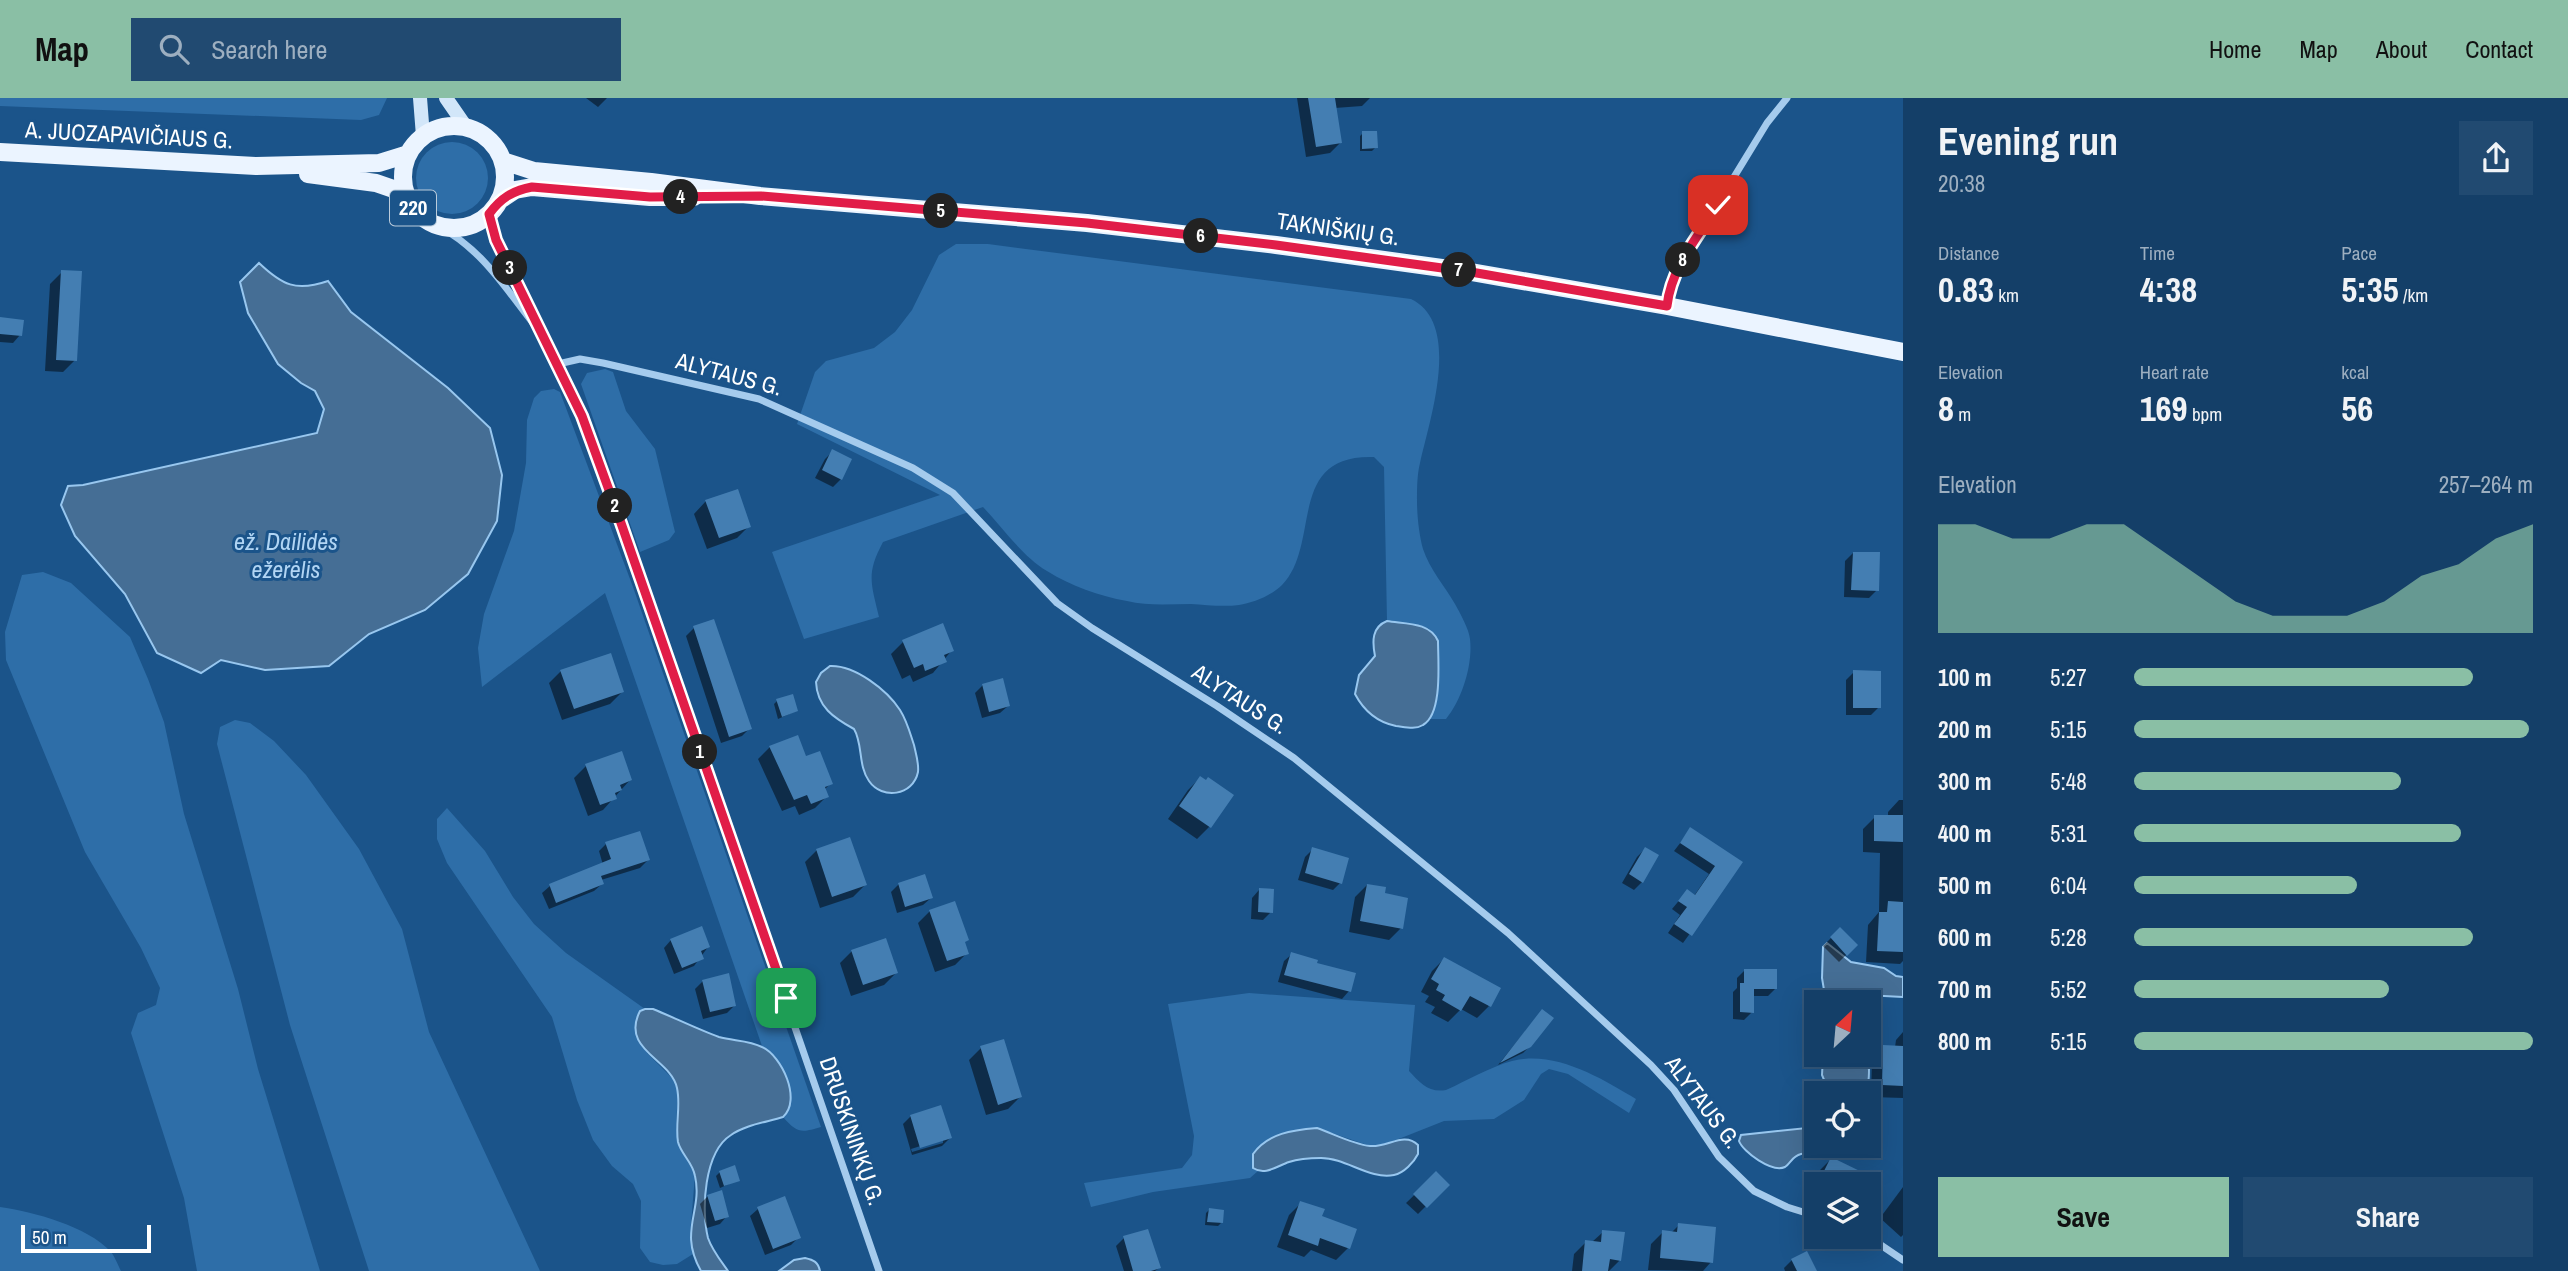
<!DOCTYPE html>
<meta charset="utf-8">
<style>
:root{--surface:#143f68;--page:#214a71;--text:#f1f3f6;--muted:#9dafc0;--line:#33587c;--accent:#8abfa5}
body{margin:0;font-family:"Archivo Narrow",sans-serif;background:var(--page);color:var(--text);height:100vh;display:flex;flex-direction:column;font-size:26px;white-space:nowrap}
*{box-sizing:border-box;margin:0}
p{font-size:23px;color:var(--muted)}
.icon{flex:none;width:38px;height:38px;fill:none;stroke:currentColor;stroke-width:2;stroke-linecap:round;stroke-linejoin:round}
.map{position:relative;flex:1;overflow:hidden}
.details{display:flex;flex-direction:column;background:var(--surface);width:665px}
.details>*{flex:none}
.needle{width:46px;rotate:26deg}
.controls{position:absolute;left:1804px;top:892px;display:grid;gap:14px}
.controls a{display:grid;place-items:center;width:77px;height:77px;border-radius:0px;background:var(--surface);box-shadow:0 7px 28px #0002,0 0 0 2px var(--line);font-size:35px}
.scale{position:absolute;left:21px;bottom:18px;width:130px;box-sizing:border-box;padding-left:7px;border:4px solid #fff;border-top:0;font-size:19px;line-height:24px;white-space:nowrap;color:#fff;-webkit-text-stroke:5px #1b548a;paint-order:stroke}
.pin{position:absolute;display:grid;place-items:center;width:60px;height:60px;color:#fff;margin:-30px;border-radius:14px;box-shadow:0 4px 10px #0006}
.km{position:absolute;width:35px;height:35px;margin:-18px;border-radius:50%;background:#222;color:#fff;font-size:19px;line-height:35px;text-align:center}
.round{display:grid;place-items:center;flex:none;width:74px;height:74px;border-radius:0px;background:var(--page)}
.head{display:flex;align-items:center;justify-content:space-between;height:119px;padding:0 35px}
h1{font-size:38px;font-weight:800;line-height:52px}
.figures{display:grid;grid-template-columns:repeat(3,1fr);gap:10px;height:119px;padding:7px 35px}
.figures div{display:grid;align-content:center}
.figures b{font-size:35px;font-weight:800}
.figures small{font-size:19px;font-weight:400}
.figures p{font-size:19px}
.chart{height:196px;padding:14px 35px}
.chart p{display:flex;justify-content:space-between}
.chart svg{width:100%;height:126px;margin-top:7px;fill:var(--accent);opacity:.7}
.primary-button{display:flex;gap:14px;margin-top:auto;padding:14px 35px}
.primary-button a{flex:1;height:80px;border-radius:0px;background:var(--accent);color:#111;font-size:28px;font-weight:800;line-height:80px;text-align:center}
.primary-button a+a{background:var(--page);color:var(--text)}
ul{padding:0 35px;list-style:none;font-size:23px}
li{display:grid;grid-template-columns:112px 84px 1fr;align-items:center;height:52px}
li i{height:18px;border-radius:9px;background:var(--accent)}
header{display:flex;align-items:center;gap:42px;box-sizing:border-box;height:98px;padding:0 35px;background:var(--accent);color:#111}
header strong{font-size:33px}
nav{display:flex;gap:38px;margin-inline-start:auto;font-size:24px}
.search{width:490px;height:63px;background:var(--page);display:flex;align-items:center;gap:18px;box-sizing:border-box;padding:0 24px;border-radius:0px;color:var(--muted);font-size:26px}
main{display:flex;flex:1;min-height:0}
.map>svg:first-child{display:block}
</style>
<header>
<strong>Map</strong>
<div class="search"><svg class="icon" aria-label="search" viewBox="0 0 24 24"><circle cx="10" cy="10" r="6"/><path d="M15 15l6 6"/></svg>Search here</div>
<nav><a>Home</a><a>Map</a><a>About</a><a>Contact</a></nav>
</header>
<main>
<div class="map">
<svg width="1903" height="1173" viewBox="0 0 1903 1173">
<rect width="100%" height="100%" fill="#1b548a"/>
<path fill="#2e6ea8" d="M0,0H387L379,17L361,22L0,8Z
M416 80a36 36 0 1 1 72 0a36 36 0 1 1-72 0Z
M956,146H988L1411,201C1463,226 1429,323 1420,365C1417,377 1417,391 1417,403C1417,417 1419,437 1423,451C1430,472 1444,487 1455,506C1460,515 1469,531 1470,541C1473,567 1462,601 1446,621H1430L1437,601L1439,571L1438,543L1428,530L1387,523L1384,369L1374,359C1285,356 1322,446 1282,487C1271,498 1253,505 1239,507C1224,509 1206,507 1191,506C1170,506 1147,508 1127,503C1099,498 1071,488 1047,473C1022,458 1003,430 983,409L883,444C866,476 871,485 879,519L804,541L772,454L940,397L797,326L815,274L826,263L874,250L895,234L912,212L939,157Z
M605,271L613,274L626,313L655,351L675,434L669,442L640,454L581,286L587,275Z
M554,291L560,294L633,489L821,1029C801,1035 797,1035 783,1019L788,1014L772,955L762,948L605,495L482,589L478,550L484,516L514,433L526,365L527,322L534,300L541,293Z
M43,474L71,485L130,539L148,581L164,624L184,716L238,891L258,971L320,1173H197L184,1100L131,935L138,915L156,907L160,890L141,850L85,754L6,562L5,534L22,477Z
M235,622L250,625L274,643L306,677L359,751L402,831L429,934L540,1173H369L290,927L217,646L220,629Z
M447,710L485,753L513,799L534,826L566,855L645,911L640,913L647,955L675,983L678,991L676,1030L679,1048L695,1077L690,1138L693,1156L677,1166L663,1167L650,1164L640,1150L641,1103L633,1086L612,1068L593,1042L577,1002L552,919L447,765L437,741V721Z
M1249,895L1415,907L1409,973C1420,985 1429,995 1446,992C1468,982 1490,969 1512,963C1555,952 1601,980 1636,1001L1629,1015L1568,976L1549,971L1541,976L1524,1002L1494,1021L1444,1023L1381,1048H1370L1317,1030L1253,1070L1258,1073L1250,1080L1153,1094L1091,1109L1084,1085L1182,1070L1192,1057L1194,1038L1168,906Z
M0,1109C34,1114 87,1128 111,1154C115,1159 118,1167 121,1173H0Z"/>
<path fill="#456e95" stroke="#98c7ef" stroke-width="2" d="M259,165C282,187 296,194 328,183L351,214L448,290L490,330L502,377L497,423L468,476L425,512L369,536L329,568L265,572L221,562L201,575L157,555L125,496L75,438L61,407L68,388L83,387L317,335L324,311L315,293L301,285L278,266L248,215L240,184Z
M1387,523C1406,526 1430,524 1438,543C1438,563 1443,616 1423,627C1415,632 1405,629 1396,628C1376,624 1364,613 1355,596L1359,577L1375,558C1372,543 1372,529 1387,523Z
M830,568C855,567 887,592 900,612C907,623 910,635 914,647C916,656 919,665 918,674C913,698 882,702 869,683C858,668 863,646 854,631C834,620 817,609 816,584L821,575Z
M1827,845L1851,864L1884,870L1896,878L1903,879V899L1846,896L1835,899L1828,896L1824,892L1822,880L1823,849Z
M645,911H653C675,920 697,931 719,939C733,943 749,942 762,949C782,958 802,1002 783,1019C767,1024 745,1027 731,1037C704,1054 701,1112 708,1140C712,1152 721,1163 728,1173H701C678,1133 703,1113 695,1078C693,1065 681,1056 678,1044C675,1026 681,1008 677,990C671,961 620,952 640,913Z
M1823,957H1853L1869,971C1869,980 1869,988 1863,996H1830L1822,977Z
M1816,1029V1048H1827C1819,1057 1812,1054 1801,1056C1792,1058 1791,1065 1785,1069C1772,1075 1743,1054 1739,1043L1741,1037Z
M1317,1030C1334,1036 1353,1046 1370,1048C1387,1050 1404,1033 1418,1047V1056C1414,1064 1404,1075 1394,1077C1370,1082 1346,1060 1321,1060C1311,1060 1298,1061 1289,1064C1277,1068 1265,1078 1253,1070V1056C1268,1035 1293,1032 1317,1030Z
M805,1160C814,1162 818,1164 820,1173H779L794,1162Z"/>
<path fill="#0007" fill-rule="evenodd" d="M586,0H607L598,9Z
M1297,0H1370L1362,8L1335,10L1340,45L1330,55L1306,59Z
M1363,35L1376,49L1372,53H1360V38Z
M62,174L75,262L63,274L45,273L50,186Z
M0,222L20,237L13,245L0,244Z
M832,354L841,381L833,389L815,380L825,361Z
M706,403L749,428L737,440L707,451L694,416Z
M1853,455L1877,492L1869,500L1844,499L1845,463Z
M694,530L750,630L742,638L721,645L686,538Z
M903,544L952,552L933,575L913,584L910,577L902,581L891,556Z
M561,573L622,594L610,606L562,622L549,585Z
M1854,574L1879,609L1871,617H1846V582Z
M983,587L1008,608L1000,615L982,620L975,595Z
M777,603L796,613L778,621L774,606Z
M770,649L805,661L831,685L824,692L827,698L815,710L799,717L795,708L782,713L758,661Z
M586,668L630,682L603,712L588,718L574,680Z
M1200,680L1231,697L1209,729L1197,741L1168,721L1188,692Z
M1899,702H1903V863L1900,866L1866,864L1868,827L1879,814L1880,755L1863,754V731L1875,719H1888V714Z
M1691,731L1741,765L1683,845L1668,835L1680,817L1672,811L1687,793L1694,798L1709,776L1674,753Z
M606,746L648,762L640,770L601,782L602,786L594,793L549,811L542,795L550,788L603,767L599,753Z
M1313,751L1340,785L1333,792L1298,782L1305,759Z
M1645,751L1642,784L1634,792L1622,785L1637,759Z
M817,752L865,787L853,799L820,810L805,764Z
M899,786L931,800L923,807L897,815L891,794Z
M1367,787L1401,830L1389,842L1349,834L1355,799Z
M1259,792L1271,814L1263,822L1251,821L1252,800Z
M930,813L963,845L967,855L955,867L935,874L918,825Z
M1840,831L1856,847L1839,864L1823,848Z
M671,842L708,849L694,868L674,876L664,850Z
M852,853L896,875L884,887L851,898L840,865Z
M1292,856L1315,866L1349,893L1342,901L1278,884L1284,863Z
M1444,861L1489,908L1477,920L1461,911L1448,924L1431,915L1435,909L1425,904L1429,898L1421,894L1432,873Z
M1745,872L1775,891L1768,898H1752V914L1744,922L1733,921V894L1737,890V880Z
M703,883L735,907L727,915L703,921L695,891Z
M1536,920L1530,948L1523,955L1498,967Z
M1903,934V1000L1871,999L1872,961L1884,949H1895L1896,942Z
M981,950L1020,999L1008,1011L986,1017L969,962Z
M911,1018L950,1040L942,1048L912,1057L903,1026ZM943,1041V1045L912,1054L911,1051Z
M1831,1061L1869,1084L1868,1087H1816V1105L1806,1100L1819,1073Z
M720,1074L738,1082L720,1090L716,1078Z
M1436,1076L1447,1087L1418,1116L1406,1105Z
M1903,1089V1137L1901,1139L1880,1120Z
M708,1098L727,1118L720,1126L707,1130L700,1106Z
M784,1100L799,1139L791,1147L765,1157L750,1118L758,1111Z
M1301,1105L1348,1150L1336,1162L1311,1152L1304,1159L1277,1149L1289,1117Z
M1209,1112L1221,1125L1218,1128L1205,1127L1206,1115Z
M1679,1127L1711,1164L1703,1173L1648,1172L1651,1146L1663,1134L1671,1135Z
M1603,1134L1620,1162L1609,1173H1572L1574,1156L1586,1144H1592Z
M1124,1140L1159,1170L1155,1173H1124L1116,1148Z
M1806,1155L1816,1173H1785L1784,1170L1792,1162Z"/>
<path fill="#447eb2" d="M1308,0H1335L1342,45L1316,49Z
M1362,33H1377L1378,50L1362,51Z
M61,172L82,173L77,263L56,262Z
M0,219L24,222L22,238L0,236Z
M832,351L852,361L842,382L822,372Z
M738,391L751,429L719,440L705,402Z
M1853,454H1880L1879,493L1851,492Z
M714,521L752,631L729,639L693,528Z
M943,525L954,553L944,557L947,564L925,573L923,566L914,570L902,542Z
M611,555L624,594L574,611L560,572Z
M1853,572L1881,573V610H1853Z
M1003,580L1010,608L989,614L982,586Z
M793,596L798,613L782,619L776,601Z
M798,637L806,658L820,653L833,686L825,689L829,699L811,706L807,697L794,702L769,648Z
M622,653L632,682L620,687L622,692L615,695L617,701L600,707L585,666Z
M1200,678L1206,682L1208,679L1234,697L1211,730L1179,708Z
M1874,717H1903V744L1874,743Z
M1690,729L1743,764L1692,838L1674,826L1687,809L1678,803L1687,791L1695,797L1715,768L1680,745Z
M640,733L650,762L601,778L604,786L556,805L549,786L611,761L605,744Z
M850,739L867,787L832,799L816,751Z
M1312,749L1349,760L1342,786L1305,775Z
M1645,749L1659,757L1643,785L1629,776Z
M925,776L933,800L905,809L898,785Z
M1367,786L1386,789L1385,795L1408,800L1403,831L1360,823Z
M1259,790L1274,791L1273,815L1258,814Z
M955,803L969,842L965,844L969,856L947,863L929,812Z
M1888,803L1903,804V854L1877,853L1879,814H1887Z
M702,828L710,849L701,853L704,861L682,870L670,841Z
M1840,829L1858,847L1847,858L1830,839Z
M886,840L898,875L863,887L851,852Z
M1291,854L1318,862L1317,865L1356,875L1351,894L1284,877Z
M1444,859L1501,890L1491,909L1470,898L1461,913L1442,902L1445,897L1436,892L1439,886L1431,881Z
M1744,871H1777V891H1754V915L1740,914V885H1744Z
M729,875L736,908L710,914L702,882Z
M1542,911L1554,920L1531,949L1500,965Z
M1004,941L1022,999L998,1007L980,948Z
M1883,947L1903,948V988L1882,987Z
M941,1007L952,1040L920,1050L910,1017Z
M1831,1059L1866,1076L1861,1087H1817Z
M735,1067L740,1083L724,1088L719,1073Z
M1436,1073L1450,1087L1427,1110L1413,1096Z
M722,1092L729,1119L715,1123L707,1097Z
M785,1098L801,1140L773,1151L757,1109Z
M1300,1103L1325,1111L1322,1118L1357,1131L1350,1151L1320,1140L1318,1148L1288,1137Z
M1209,1110L1224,1112L1223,1125L1207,1124Z
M1678,1125L1716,1129L1713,1165L1660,1160L1662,1132L1677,1134Z
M1148,1131L1161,1170L1151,1173H1133L1123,1138Z
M1602,1132L1625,1134L1621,1163L1610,1161L1608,1173H1582L1585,1142L1601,1144Z
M1807,1153L1817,1173H1797L1791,1161Z"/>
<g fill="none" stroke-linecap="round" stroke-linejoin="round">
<path stroke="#a5cbed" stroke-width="7" d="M489,116L496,142L581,318L621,425L879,1173
M440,129C482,152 504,188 533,225
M1667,208L1668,193L1676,174L1767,25L1787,0
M558,266L580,261L603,265L759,301L913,370L953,395L1057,505L1092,530L1217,608L1294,660L1508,835L1651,967L1674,992L1719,1059L1754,1093L1787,1109L1816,1118
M1869,1139L1903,1162"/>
<path stroke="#d2e6f9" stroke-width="14" d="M420,0L423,38
M446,0L466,29"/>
<path stroke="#ebf4ff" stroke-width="18" d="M403 79a51 51 0 1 1 102 0a51 51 0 1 1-102 0Z
M0,54L256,68L379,65L408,56
M503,63L534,73L651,84L760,98L1087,125L1276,147L1471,174L1667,208L1903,254
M308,76L376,85L405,95
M500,102L515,92L532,89L650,99H694"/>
</g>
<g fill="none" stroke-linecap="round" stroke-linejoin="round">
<defs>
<path id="route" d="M786,900L621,425L582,318L496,142L489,116C501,100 512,93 532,89L650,99L761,98L1087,125L1276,147L1471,174L1667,208C1671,170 1698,138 1718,107"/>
</defs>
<use href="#route" stroke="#fff" stroke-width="14"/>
<use href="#route" stroke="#e11d48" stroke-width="9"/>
</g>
<g text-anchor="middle" stroke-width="6" stroke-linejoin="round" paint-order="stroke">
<rect fill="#1b548a" stroke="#bbccdc" stroke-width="2" x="390" y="92.5" width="46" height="35" rx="5"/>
<g font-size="21" font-weight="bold" fill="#fff">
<text x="413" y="117">220</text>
</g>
<g font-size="23" fill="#fff" stroke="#1b548a">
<text transform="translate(129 37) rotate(3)" y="8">A. JUOZAPAVIČIAUS G.</text>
<text transform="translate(1338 131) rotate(8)" y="8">TAKNIŠKIŲ G.</text>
<text transform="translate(729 276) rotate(15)" y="8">ALYTAUS G.</text>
<text transform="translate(1240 601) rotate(33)" y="8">ALYTAUS G.</text>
<text transform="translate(1703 1004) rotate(53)" y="8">ALYTAUS G.</text>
<text transform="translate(852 1033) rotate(71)" y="8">DRUSKININKŲ G.</text>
</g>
<g font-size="24" font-style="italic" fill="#b1d5f4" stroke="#1b548a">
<text x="286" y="452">ež. Dailidės<tspan x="286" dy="28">ežerėlis</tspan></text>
</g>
</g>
</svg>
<div class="controls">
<a><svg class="needle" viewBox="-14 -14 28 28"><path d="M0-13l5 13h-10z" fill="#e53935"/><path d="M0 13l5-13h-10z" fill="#9dafc0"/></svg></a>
<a><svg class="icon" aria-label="locate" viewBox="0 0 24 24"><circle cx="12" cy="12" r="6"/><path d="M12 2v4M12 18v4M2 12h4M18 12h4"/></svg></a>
<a><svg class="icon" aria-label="layers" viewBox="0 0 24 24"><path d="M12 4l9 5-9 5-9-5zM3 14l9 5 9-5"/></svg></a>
</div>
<div class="scale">50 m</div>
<div class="pin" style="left:786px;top:900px;background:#1e9e55"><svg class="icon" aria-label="arrive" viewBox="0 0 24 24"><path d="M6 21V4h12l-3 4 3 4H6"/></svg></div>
<div class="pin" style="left:1718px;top:107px;background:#d93025"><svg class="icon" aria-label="check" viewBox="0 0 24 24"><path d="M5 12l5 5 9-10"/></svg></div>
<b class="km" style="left:700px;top:654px">1</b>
<b class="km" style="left:615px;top:408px">2</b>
<b class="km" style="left:510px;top:170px">3</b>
<b class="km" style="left:681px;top:99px">4</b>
<b class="km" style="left:941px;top:113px">5</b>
<b class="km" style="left:1201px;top:138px">6</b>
<b class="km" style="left:1459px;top:172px">7</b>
<b class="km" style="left:1683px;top:162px">8</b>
</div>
<section class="details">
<div class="head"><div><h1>Evening run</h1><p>20:38</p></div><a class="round"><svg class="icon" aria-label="share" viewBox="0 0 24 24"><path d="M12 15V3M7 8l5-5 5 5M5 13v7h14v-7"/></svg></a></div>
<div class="figures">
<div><p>Distance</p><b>0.83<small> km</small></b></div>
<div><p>Time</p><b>4:38</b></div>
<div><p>Pace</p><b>5:35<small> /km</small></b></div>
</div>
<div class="figures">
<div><p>Elevation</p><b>8<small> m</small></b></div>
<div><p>Heart rate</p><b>169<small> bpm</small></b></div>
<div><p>kcal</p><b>56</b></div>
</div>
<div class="chart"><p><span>Elevation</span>257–264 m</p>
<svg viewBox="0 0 160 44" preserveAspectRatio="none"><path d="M0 44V6L10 6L20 11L30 11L40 6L50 6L60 15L70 24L80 33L90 38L100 38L110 38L120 33L130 24L140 20L150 11L160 6V44z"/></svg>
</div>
<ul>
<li><b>100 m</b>5:27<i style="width:85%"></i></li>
<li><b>200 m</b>5:15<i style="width:99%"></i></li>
<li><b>300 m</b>5:48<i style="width:67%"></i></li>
<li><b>400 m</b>5:31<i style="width:82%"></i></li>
<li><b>500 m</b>6:04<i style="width:56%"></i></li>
<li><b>600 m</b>5:28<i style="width:85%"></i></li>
<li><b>700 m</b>5:52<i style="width:64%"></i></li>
<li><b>800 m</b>5:15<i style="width:100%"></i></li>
</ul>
<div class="primary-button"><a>Save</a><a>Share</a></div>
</section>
</main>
